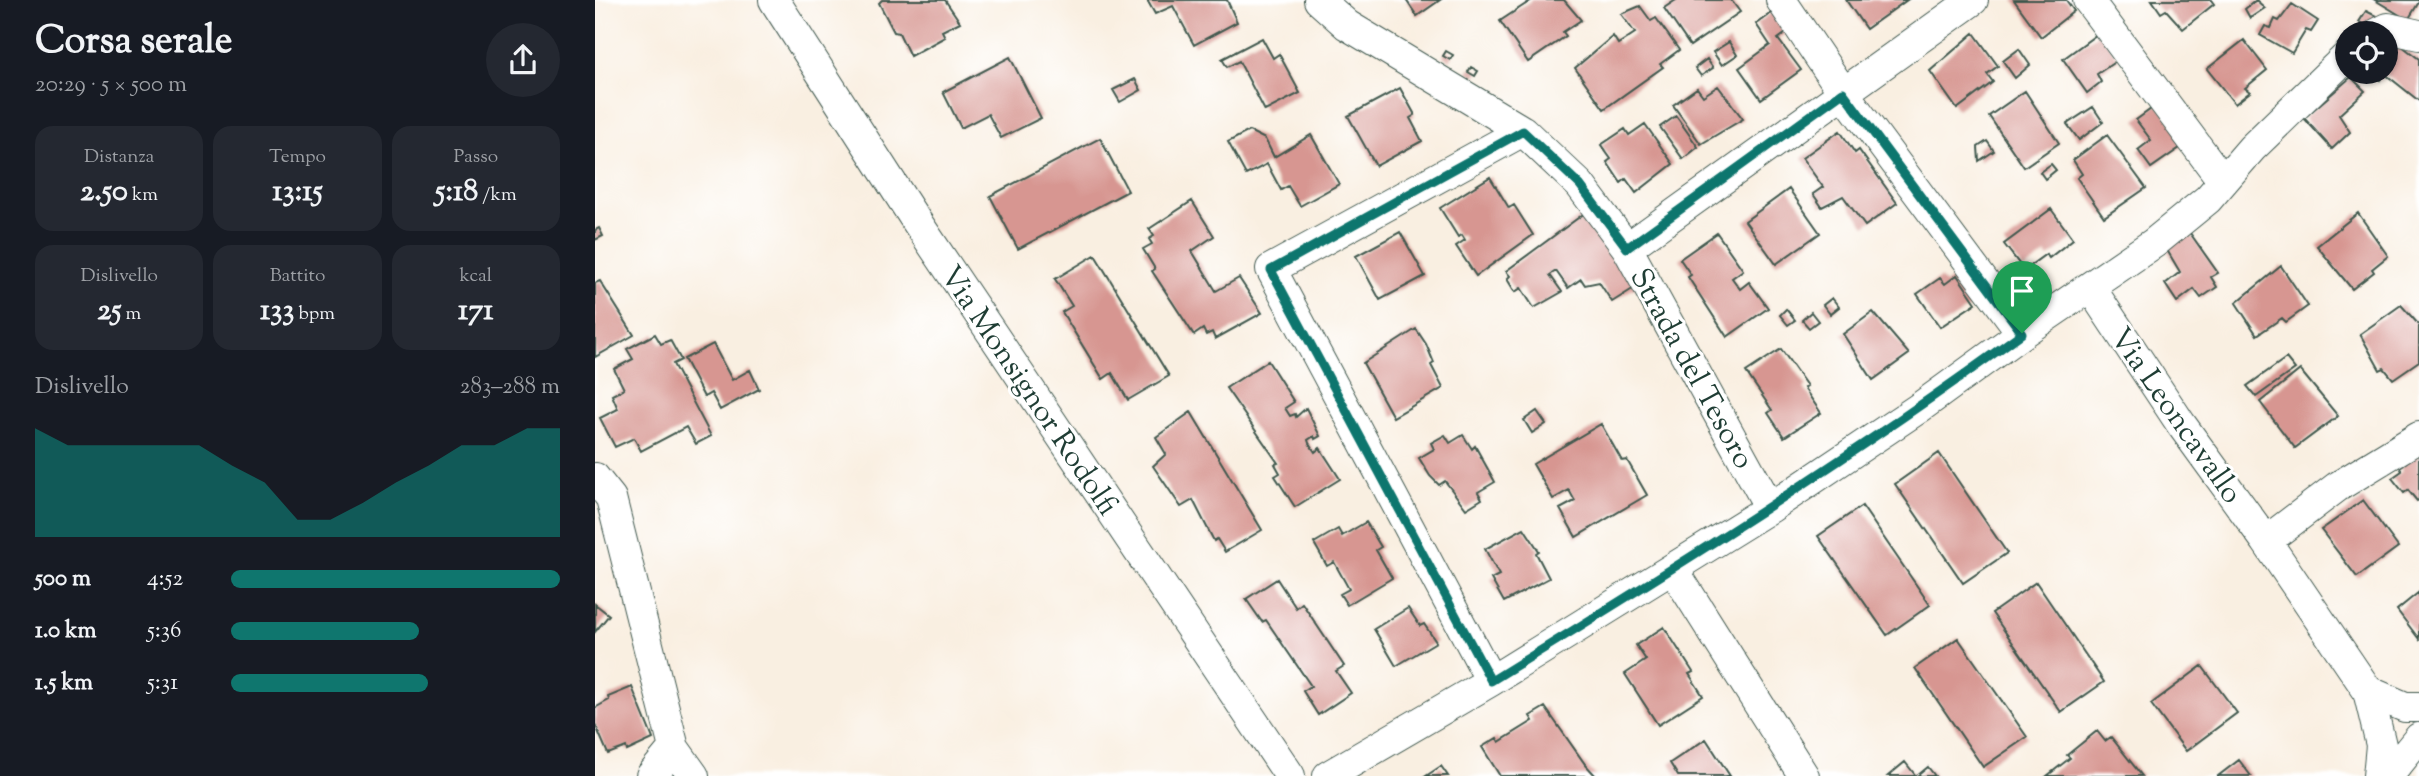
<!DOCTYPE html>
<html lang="it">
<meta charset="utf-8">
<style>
:root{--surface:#171b24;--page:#242831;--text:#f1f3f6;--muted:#9ea1a6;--accent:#0f766e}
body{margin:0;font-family:"Sorts Mill Goudy",serif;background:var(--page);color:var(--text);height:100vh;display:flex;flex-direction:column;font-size:26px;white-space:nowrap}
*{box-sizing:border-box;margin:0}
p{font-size:23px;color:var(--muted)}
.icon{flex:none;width:38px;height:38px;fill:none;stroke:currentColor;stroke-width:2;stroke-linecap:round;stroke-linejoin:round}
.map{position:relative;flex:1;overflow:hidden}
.panel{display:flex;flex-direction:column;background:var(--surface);width:595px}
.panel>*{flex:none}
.tools{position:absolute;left:1740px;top:21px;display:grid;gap:14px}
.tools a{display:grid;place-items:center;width:63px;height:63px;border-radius:50%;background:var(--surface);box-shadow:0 2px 5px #0004;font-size:35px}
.pin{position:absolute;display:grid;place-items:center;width:60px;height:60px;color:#fff;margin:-72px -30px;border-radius:50% 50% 50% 0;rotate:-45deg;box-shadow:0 0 7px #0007}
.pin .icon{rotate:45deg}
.round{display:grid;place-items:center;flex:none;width:74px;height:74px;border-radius:37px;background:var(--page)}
.headline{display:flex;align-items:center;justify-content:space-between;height:119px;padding:0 35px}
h1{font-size:38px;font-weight:800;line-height:52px}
.stats{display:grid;grid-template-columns:repeat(3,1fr);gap:10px;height:119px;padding:7px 35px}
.stats div{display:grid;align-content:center;border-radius:18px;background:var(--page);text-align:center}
.stats b{font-size:30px;font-weight:800}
.stats small{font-size:19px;font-weight:400}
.stats p{font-size:19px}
.chart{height:196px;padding:14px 35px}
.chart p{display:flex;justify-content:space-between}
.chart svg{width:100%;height:126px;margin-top:7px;fill:var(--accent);opacity:.7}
ul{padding:0 35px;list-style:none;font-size:23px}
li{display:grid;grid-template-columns:112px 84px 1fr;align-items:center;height:52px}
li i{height:18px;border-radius:9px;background:var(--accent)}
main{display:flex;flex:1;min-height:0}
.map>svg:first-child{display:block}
</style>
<main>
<section class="panel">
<div class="headline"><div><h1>Corsa serale</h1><p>20:29 · 5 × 500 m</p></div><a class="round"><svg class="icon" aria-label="share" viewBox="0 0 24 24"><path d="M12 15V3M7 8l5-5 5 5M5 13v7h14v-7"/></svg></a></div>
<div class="stats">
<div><p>Distanza</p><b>2.50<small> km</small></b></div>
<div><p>Tempo</p><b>13:15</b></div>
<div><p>Passo</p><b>5:18<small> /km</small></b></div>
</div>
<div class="stats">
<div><p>Dislivello</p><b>25<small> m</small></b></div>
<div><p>Battito</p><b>133<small> bpm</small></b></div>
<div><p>kcal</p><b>171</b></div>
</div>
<div class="chart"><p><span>Dislivello</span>283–288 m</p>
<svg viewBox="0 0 160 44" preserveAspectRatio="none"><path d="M0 44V6L10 12L20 12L30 12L40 12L50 12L60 19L70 25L80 38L90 38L100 32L110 25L120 19L130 12L140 12L150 6L160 6V44z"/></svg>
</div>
<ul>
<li><b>500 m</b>4:52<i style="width:100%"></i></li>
<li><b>1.0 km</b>5:36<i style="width:57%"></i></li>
<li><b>1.5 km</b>5:31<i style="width:60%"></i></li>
</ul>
</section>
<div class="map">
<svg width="1824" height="776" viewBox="0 0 1824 776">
<rect width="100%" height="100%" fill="#fff"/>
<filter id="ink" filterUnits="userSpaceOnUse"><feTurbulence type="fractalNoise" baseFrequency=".0143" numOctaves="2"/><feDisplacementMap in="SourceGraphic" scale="14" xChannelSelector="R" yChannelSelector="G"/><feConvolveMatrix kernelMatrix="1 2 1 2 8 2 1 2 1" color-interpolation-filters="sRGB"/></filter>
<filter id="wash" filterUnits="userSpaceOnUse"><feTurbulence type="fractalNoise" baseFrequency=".00686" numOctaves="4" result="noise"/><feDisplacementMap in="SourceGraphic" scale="28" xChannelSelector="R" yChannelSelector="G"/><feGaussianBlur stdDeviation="1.57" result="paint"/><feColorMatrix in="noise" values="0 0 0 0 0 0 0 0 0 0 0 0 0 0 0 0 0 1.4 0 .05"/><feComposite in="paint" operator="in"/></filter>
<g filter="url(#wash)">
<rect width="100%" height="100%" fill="#f9efe1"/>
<g id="blocks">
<path fill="#d79691" d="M287,0H350L365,22L347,31L350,37L315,56L304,33L299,32L284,3Z
M552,0H632L642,22L599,45L578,6L560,14Z
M811,0H845L822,16Z
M937,0H969L986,20L968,32L971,36L933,62L905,21Z
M1081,0H1136L1145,12L1095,46L1069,8Z
M1251,0H1312L1271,29Z
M1419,0H1471L1479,11L1446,37Z
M1557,0H1616L1619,4L1588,29L1571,10L1566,13Z
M1661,0L1670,8L1655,18L1650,9Z
M1780,0H1824V2L1813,20Z
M1697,4L1723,21L1716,32L1711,30L1697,53L1665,35L1670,26L1676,28L1680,19L1684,21Z
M1045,6L1056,21L1061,18L1084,50L1065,64L1068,67L1009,109L980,68L1018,36L1023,44L1040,33L1026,14Z
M1183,8L1198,28L1183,39L1206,70L1166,99L1144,68L1175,45L1161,24Z
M1771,11L1785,18L1778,30L1764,22Z
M1505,32L1524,59L1502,74L1506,82L1492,93L1468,59Z
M1379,33L1403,66L1392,74L1398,82L1362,109L1335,71Z
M667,38L678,58L684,54L705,93L670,111L644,61L632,67L627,59Z
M1649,40L1672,70L1650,88L1655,92L1640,104L1612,69Z
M1134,42L1142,55L1127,65L1118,52Z
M1807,46L1824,59V101L1790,74L1785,80L1777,72H1790V48Z
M1424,49L1435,65L1420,78L1408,61Z
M851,51L858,55L855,60L848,56Z
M415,57L446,118L406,138L393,114L366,128L348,92Z
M1112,59L1118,68L1106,76L1100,68Z
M876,67L883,71L880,76L873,72Z
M1756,77L1770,91L1744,115L1755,132L1737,149L1709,118Z
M540,79L546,90L525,102L518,90Z
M1123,86L1148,119L1106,144L1078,105L1102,88L1108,96Z
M805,88L820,115L815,118L827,141L781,166L753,116Z
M1430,91L1464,143L1429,167L1394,116Z
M1563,104L1592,143L1556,168L1543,150L1556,140L1541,120Z
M1498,107L1508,122L1484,140L1472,124Z
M1081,116L1103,147L1088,159L1065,127Z
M1050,124L1078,164L1041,193L1031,179L1026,183L1012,162L1016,159L1006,145L1030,129L1034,135Z
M654,131L670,139L679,157L716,135L744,184L705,206L693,186L686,190L672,164L651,175L633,142Z
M1245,131L1260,153L1264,150L1302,203L1270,226L1248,196L1227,207L1218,194L1228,187L1207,158Z
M1512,135L1551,188L1509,217L1482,178L1487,174L1478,160Z
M505,138L533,191L423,249L395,196Z
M1392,141L1399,151L1384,161L1383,147Z
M1456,164L1461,170L1450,179L1445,172Z
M895,177L914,208L919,205L938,235L881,276L861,246L870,240L867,235L863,237L845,208Z
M1194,189L1225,233L1181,264L1150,221Z
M597,201L619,236L597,251L621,291L644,278L667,313L620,339L617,332L611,335L608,329L599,335L557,271L560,269L548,249L557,244L554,239L559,236L554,229Z
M998,207L1044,285L1017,302L1004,282L990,285L986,279L973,288L961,271L955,275L967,292L939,308L926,288L920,292L912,279L915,276L911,271Z
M1456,209L1478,239L1454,258L1451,254L1429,270L1409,244Z
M1763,213L1793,256L1777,269L1779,272L1757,289L1722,246Z
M1588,223L1623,273L1616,277L1622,287L1606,298L1599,289L1582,302L1570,284L1585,272L1566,240Z
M4,228L8,236L0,240V230Z
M805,232L830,276L785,300L761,256Z
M1122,233L1148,270L1137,278L1145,289L1154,282L1173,308L1132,337L1093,277L1096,275L1085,259Z
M500,255L574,376L533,400L517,373L508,379L467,312L477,306L460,279Z
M1686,266L1713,306L1691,322L1687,318L1662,335L1641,303Z
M1362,275L1381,303L1345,327L1322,294L1345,278L1350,284Z
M5,281L39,335L0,357V283Z
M1237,298L1244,307L1235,314L1228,305Z
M1806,305L1824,325V361L1798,379L1789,368L1785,370L1765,334Z
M1191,309L1200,320L1193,325L1185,315Z
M1216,312L1223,321L1214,328L1207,320Z
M1278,312L1314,354L1278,380L1248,334Z
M821,329L831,344L839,363L836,365L848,388L798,417L768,363Z
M60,334L66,344L75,340L86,360L78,364L116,436L101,444L91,427L46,451L39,438L20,447L5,418L23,409L17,395L29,389L19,369L38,359L32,349Z
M118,344L137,380L155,370L164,389L125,410L116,393L109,397L89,359Z
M1186,349L1212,386L1209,388L1226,413L1189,437L1173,413L1177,410L1151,372Z
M1691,358L1700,369L1661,397L1652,386Z
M673,361L699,402L690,408L695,416L700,414L701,417L711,408L725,436L720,439L719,436L713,440L714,443L720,452L725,448L745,479L700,507L680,476L685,473L680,464L683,463L631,388Z
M1705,370L1743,416L1700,448L1665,402Z
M942,411L951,424L937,433L929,420Z
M596,412L667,530L630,552L622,539L619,541L598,500L586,507L558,466L571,454L561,437Z
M1006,424L1027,461L1032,460L1052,495L981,537L965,509L980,501L974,490L958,499L938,464Z
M850,435L855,443L868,435L877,449L880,446L900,482L883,492L887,499L871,509L850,481L844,485L835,476L824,458L839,449L836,443Z
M1344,453L1412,553L1368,583L1300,484Z
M1824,453V500L1822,501L1813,490L1809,493L1797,478L1807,471L1805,467Z
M1768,500L1803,547L1762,577L1726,530Z
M1267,506L1335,605L1292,635L1223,536Z
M771,522L786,547L781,550L797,578L752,605L745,594L754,589L739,562L732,566L719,543L743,529L747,536Z
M929,528L944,551L941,553L954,578L909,602L896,579L904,575L890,549Z
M682,579L701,608L707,603L749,666L741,671L756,693L723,715L708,691L716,686L671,620L667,622L651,599Z
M1441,582L1509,682L1466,712L1397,613Z
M1824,592V639L1802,610Z
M0,604L14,615L0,632Z
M813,608L825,626L829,624L841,642L801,666L779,629Z
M1069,627L1098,672L1094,674L1108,696L1063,725L1030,674L1051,660L1041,645Z
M1363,638L1432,737L1388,767L1320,668Z
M1607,666L1642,713L1591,751L1556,704Z
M37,687L58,739L32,751L31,747L13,754L0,724V708L14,700L13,697Z
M950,707L990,764L1001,776H905L887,747L902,738L904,742L938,721L935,716Z
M1502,731L1510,741L1516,737L1547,776H1452L1475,758L1472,755Z
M1111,739L1135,776H1083L1075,763Z
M1644,760L1656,776H1623Z
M1310,762L1321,776H1293Z
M846,766L853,776H831Z
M1333,767L1340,776H1322Z"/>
</g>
</g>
<g filter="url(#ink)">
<use href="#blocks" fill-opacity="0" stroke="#40584e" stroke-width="2"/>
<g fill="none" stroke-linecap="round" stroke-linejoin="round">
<defs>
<path id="minor" d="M179,0L318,216L695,776
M724,0L752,25L928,131L985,185L1032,248L1175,508
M1186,0L1248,92L1427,333
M1493,0L1628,181
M1783,33L1793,28L1824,35
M1032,248L1378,0
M1495,287L1586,424L1671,541L1773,691L1786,745L1783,776
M0,478L16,498L79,748L99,776
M1671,541L1742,487L1824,437
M1078,569L1209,776
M896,681L676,269L928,131
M1773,691L1810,707H1824
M56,776L79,748
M733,776L896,681L1175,508L1324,408L1427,333L1559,243L1613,199L1657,148L1752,56
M1793,776L1824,738"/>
</defs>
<use href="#minor" stroke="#40584e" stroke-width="32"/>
<use href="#minor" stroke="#fff" stroke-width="30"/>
</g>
</g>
<g fill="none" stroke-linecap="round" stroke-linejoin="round" filter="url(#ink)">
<defs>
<path id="route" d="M1248,92L1427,333C1256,458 1077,570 896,681L676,270L928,131L985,185L1032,248Z"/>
</defs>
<use href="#route" stroke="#fff" stroke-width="14"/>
<use href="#route" stroke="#0f766e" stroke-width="9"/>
</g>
<g text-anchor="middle" stroke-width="6" stroke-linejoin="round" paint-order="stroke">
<g font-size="30" fill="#1f3d34" stroke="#fff">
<text transform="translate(1098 368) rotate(61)" y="10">Strada del Tesoro</text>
<text transform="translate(435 390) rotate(56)" y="10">Via Monsignor Rodolfi</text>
<text transform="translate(1582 415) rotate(55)" y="10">Via Leoncavallo</text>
</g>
</g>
</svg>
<div class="tools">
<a><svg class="icon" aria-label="locate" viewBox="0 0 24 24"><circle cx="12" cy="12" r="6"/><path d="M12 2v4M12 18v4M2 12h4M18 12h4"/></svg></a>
</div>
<div class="pin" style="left:1427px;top:333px;background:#1e9e55"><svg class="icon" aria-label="arrive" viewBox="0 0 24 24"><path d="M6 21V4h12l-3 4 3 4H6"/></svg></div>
</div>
</main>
